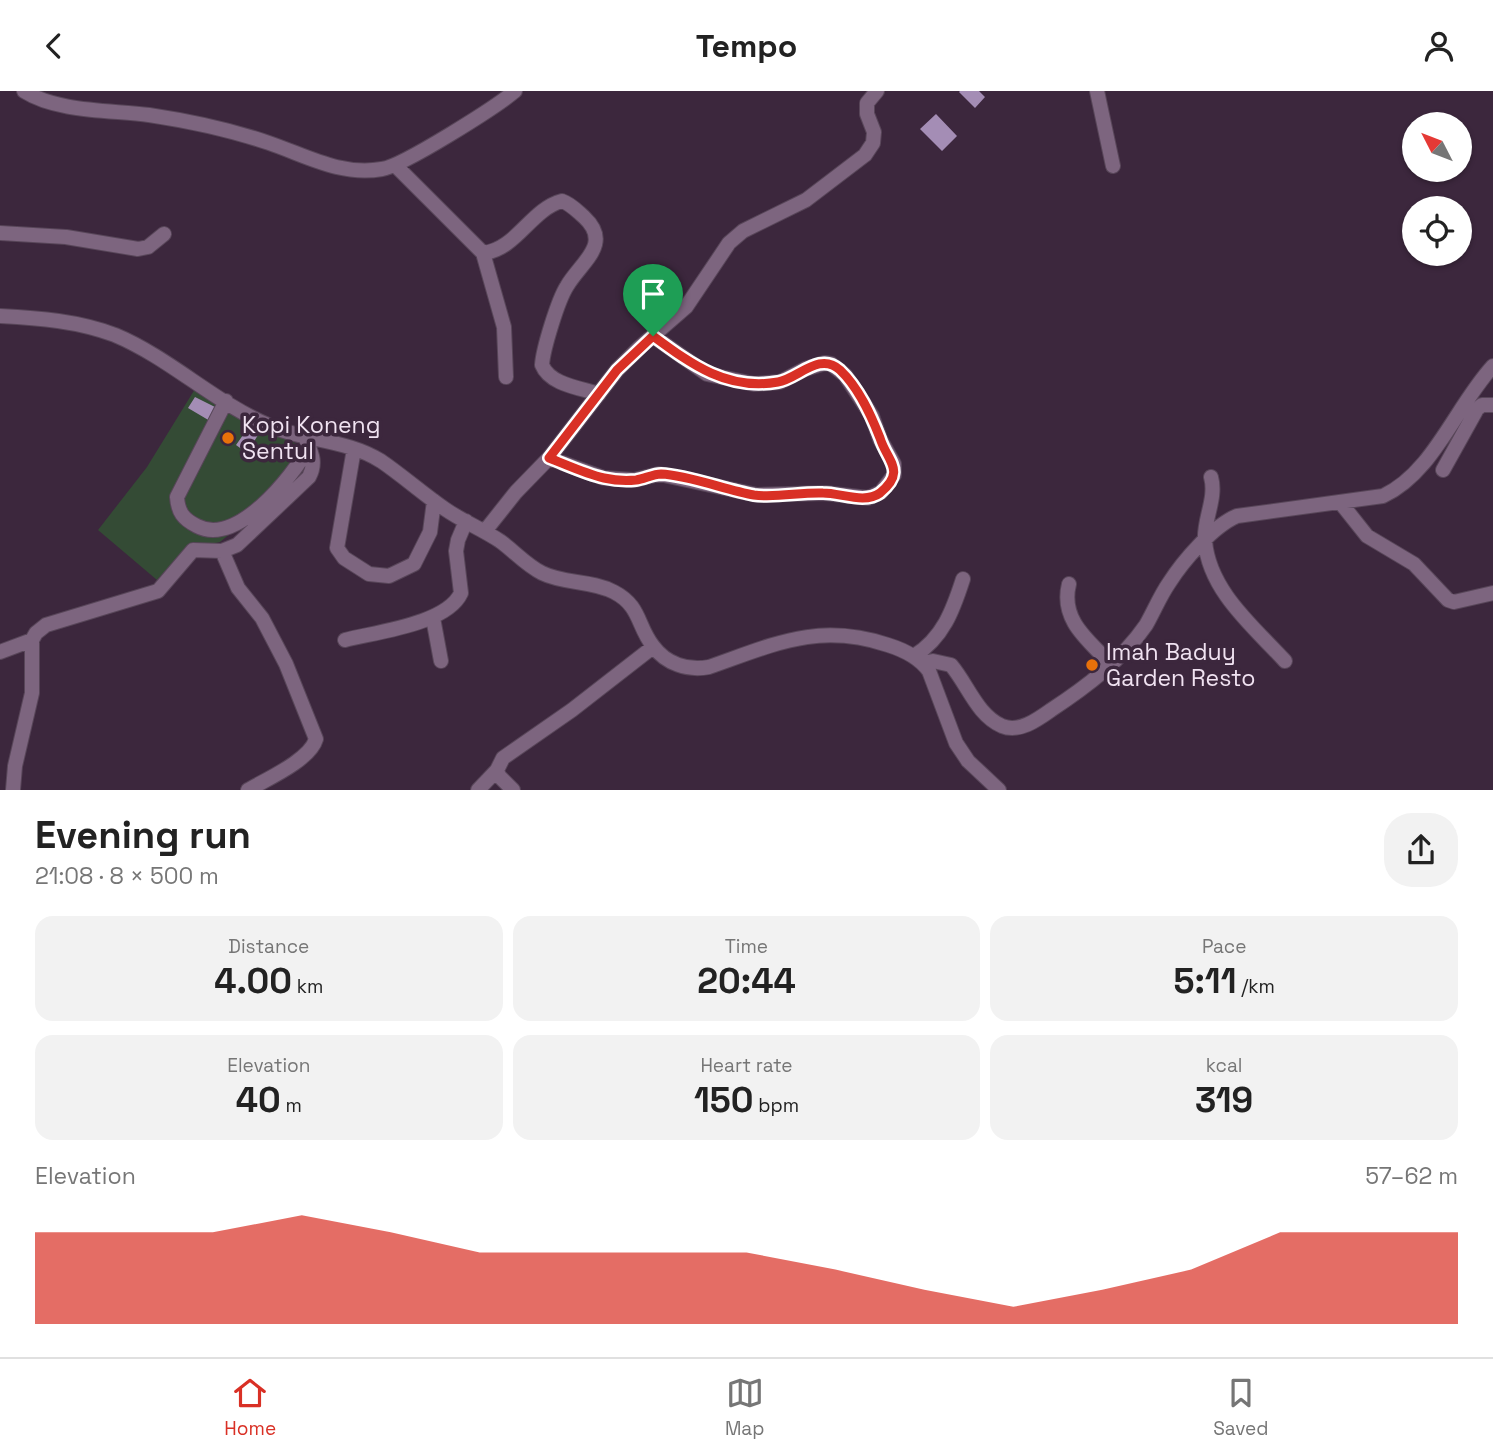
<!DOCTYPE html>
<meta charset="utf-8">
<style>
:root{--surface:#fff;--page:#f2f2f2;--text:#222;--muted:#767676;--line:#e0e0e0;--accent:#d93025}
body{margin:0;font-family:"Space Grotesk",sans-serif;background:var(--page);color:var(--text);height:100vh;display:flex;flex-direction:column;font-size:26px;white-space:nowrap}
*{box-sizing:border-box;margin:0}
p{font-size:23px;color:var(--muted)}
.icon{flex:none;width:38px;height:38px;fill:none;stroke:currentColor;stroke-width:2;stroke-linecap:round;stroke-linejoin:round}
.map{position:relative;height:699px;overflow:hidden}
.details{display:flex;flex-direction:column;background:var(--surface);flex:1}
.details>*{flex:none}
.needle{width:46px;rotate:312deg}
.buttons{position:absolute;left:1402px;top:21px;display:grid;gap:14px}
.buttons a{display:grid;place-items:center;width:70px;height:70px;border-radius:50%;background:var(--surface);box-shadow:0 2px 5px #0004;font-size:35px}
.pin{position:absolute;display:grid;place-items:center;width:60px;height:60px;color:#fff;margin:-72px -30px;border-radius:50% 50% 50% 0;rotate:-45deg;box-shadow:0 0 7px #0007}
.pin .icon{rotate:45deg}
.round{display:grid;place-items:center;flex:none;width:74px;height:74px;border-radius:28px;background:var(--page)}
.head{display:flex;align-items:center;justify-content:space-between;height:119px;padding:0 35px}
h1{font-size:38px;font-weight:600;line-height:52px}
.figures{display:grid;grid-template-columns:repeat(3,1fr);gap:10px;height:119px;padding:7px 35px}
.figures div{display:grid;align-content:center;border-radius:18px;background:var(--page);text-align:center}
.figures b{font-size:35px;font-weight:600}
.figures small{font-size:19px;font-weight:400}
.figures p{font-size:19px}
.chart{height:196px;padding:14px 35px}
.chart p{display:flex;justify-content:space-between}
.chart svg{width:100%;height:126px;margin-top:7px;fill:var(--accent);opacity:.7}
header{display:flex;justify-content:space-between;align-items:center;height:91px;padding:0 35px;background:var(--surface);font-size:32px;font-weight:600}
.tabs{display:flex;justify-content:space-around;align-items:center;height:98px;border-top:2px solid var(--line);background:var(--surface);font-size:19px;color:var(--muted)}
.tabs a{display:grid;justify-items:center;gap:4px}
.tabs .current{color:var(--accent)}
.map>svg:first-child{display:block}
</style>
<header><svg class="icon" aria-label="back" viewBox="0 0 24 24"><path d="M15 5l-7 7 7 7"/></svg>Tempo<svg class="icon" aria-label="person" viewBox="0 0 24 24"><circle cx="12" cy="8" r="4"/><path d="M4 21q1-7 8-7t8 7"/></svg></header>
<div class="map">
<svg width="1493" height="699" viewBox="0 0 1493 699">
<rect width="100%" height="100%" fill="#3c273d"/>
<path fill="#344b35" d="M195,298L304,357L310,372L292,392L220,451L184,459L157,489L98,439L147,376Z"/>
<path fill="#a48db5" d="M960,0H979L985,6L975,17L959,1Z
M936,23L957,45L942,60L920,38Z
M195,306L217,317L210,330L188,317Z
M248,337L258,344L247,362L236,354Z"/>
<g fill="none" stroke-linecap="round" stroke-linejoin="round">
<defs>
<path id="minor" d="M24,0C57,21 110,19 149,24C189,30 231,39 269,52C307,65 340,85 382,78C403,75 496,16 515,0
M1097,0L1113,75
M396,75L483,162L504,236L506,286
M0,142L66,146L138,158L148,156L164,143
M483,162C516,159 531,118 562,110C571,113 577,120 584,126C613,153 581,171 567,195C558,209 543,258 542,274C550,294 581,297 599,303
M0,225C39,227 78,230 115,244C170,267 215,312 270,335C306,350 348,349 381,370C403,385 423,403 445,418C462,430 482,438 500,450C514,460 526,474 542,482C564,493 591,489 614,501C641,515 637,535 653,555C666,573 688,580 709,576C775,553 818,531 888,554C904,559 919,566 929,580L956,652L968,670L999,699
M226,310L177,406C178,421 183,428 197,435C237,456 292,386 309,356
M354,358L337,457L344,467L369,483L389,485L414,473L430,441L434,410
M549,367L604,387L634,389L659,383L757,404L825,402L868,407L881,401L894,384V373L880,348L872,325L845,284L831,273L825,272L805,278L780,291L754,293L707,283L653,245
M1443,379L1477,318L1482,314H1493
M1211,386C1217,408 1203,429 1205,450C1209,500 1254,536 1285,570
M1340,411L1367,445L1414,473L1448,509L1454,511L1493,502
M485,440L516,401L549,367L617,279L640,256L686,216L729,152L743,140L806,109L865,64L873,52L874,41L867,23V12L877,0
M222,460L238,497L262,527L286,573L316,648C310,669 267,688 248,699
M1069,493C1060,529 1088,549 1111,573
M433,527L441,570
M345,549C376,541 447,533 461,502L456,460L458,449L466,430
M0,561L32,549
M914,565C943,547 953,519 963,488
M923,572L933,570L951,574C968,594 977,624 1002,635C1019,642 1037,629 1051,619C1086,596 1122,569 1146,534C1154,520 1160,505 1169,492C1183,470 1213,435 1237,425L1383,405C1433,382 1456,315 1493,275
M13,699L15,675L32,602V549L36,542L46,534L158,500L193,459L222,460L237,454L309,386C317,371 311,361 305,346
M478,699L497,679
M513,699L499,685L497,679L503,667L572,619L653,556"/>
</defs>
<use href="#minor" stroke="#584659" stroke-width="16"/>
<use href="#minor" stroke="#7d657f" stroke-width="14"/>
</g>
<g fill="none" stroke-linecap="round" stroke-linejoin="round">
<defs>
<path id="route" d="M653,245C691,273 727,300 778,291C798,288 819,260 840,279C859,297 871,324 880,347C887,370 907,380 880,402C865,413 841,402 823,402C801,401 776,407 754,404C726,399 688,384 661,383C653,383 644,388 636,389C626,390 613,389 604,387C586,383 567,374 549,367L617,279Z"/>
</defs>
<use href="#route" stroke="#fff" stroke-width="14"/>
<use href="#route" stroke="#d93025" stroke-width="9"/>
</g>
<g fill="#e8710a" stroke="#3c273d" stroke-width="2.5">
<circle cx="228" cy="347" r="7"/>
<circle cx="1092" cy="574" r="7"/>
</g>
<g text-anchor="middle" stroke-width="7" stroke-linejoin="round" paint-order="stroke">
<g font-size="23" fill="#f0e2f1" stroke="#3c273d" text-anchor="start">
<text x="242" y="342">Kopi Koneng<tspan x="242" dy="26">Sentul</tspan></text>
<text x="1106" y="569">Imah Baduy<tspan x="1106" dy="26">Garden Resto</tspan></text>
</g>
</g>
</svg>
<div class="buttons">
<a><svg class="needle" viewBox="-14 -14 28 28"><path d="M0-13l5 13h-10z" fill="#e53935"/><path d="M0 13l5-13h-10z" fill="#767676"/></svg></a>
<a><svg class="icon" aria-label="locate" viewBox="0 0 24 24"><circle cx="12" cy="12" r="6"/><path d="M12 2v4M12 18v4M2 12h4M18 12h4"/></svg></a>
</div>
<div class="pin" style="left:653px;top:245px;background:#1e9e55"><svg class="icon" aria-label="arrive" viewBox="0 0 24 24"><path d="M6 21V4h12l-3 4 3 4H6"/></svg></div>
</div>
<section class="details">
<div class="head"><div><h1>Evening run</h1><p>21:08 · 8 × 500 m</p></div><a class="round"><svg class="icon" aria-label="share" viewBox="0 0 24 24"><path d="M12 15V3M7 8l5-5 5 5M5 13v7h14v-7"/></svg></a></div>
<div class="figures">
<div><p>Distance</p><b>4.00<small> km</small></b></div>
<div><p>Time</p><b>20:44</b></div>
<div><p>Pace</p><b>5:11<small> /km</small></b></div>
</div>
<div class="figures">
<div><p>Elevation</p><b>40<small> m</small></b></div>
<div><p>Heart rate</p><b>150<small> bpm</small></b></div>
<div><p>kcal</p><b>319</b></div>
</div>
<div class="chart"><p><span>Elevation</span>57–62 m</p>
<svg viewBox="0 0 160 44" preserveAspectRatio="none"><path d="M0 44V12L10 12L20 12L30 6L40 12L50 19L60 19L70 19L80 19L90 25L100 32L110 38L120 32L130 25L140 12L150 12L160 12V44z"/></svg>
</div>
</section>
<nav class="tabs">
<a class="current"><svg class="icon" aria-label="home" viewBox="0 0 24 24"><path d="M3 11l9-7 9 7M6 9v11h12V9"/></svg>Home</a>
<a><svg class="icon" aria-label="map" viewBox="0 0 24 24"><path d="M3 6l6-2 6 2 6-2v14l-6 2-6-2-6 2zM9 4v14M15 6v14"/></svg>Map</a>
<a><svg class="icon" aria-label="saved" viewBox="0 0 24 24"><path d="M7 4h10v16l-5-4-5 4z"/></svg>Saved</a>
</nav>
